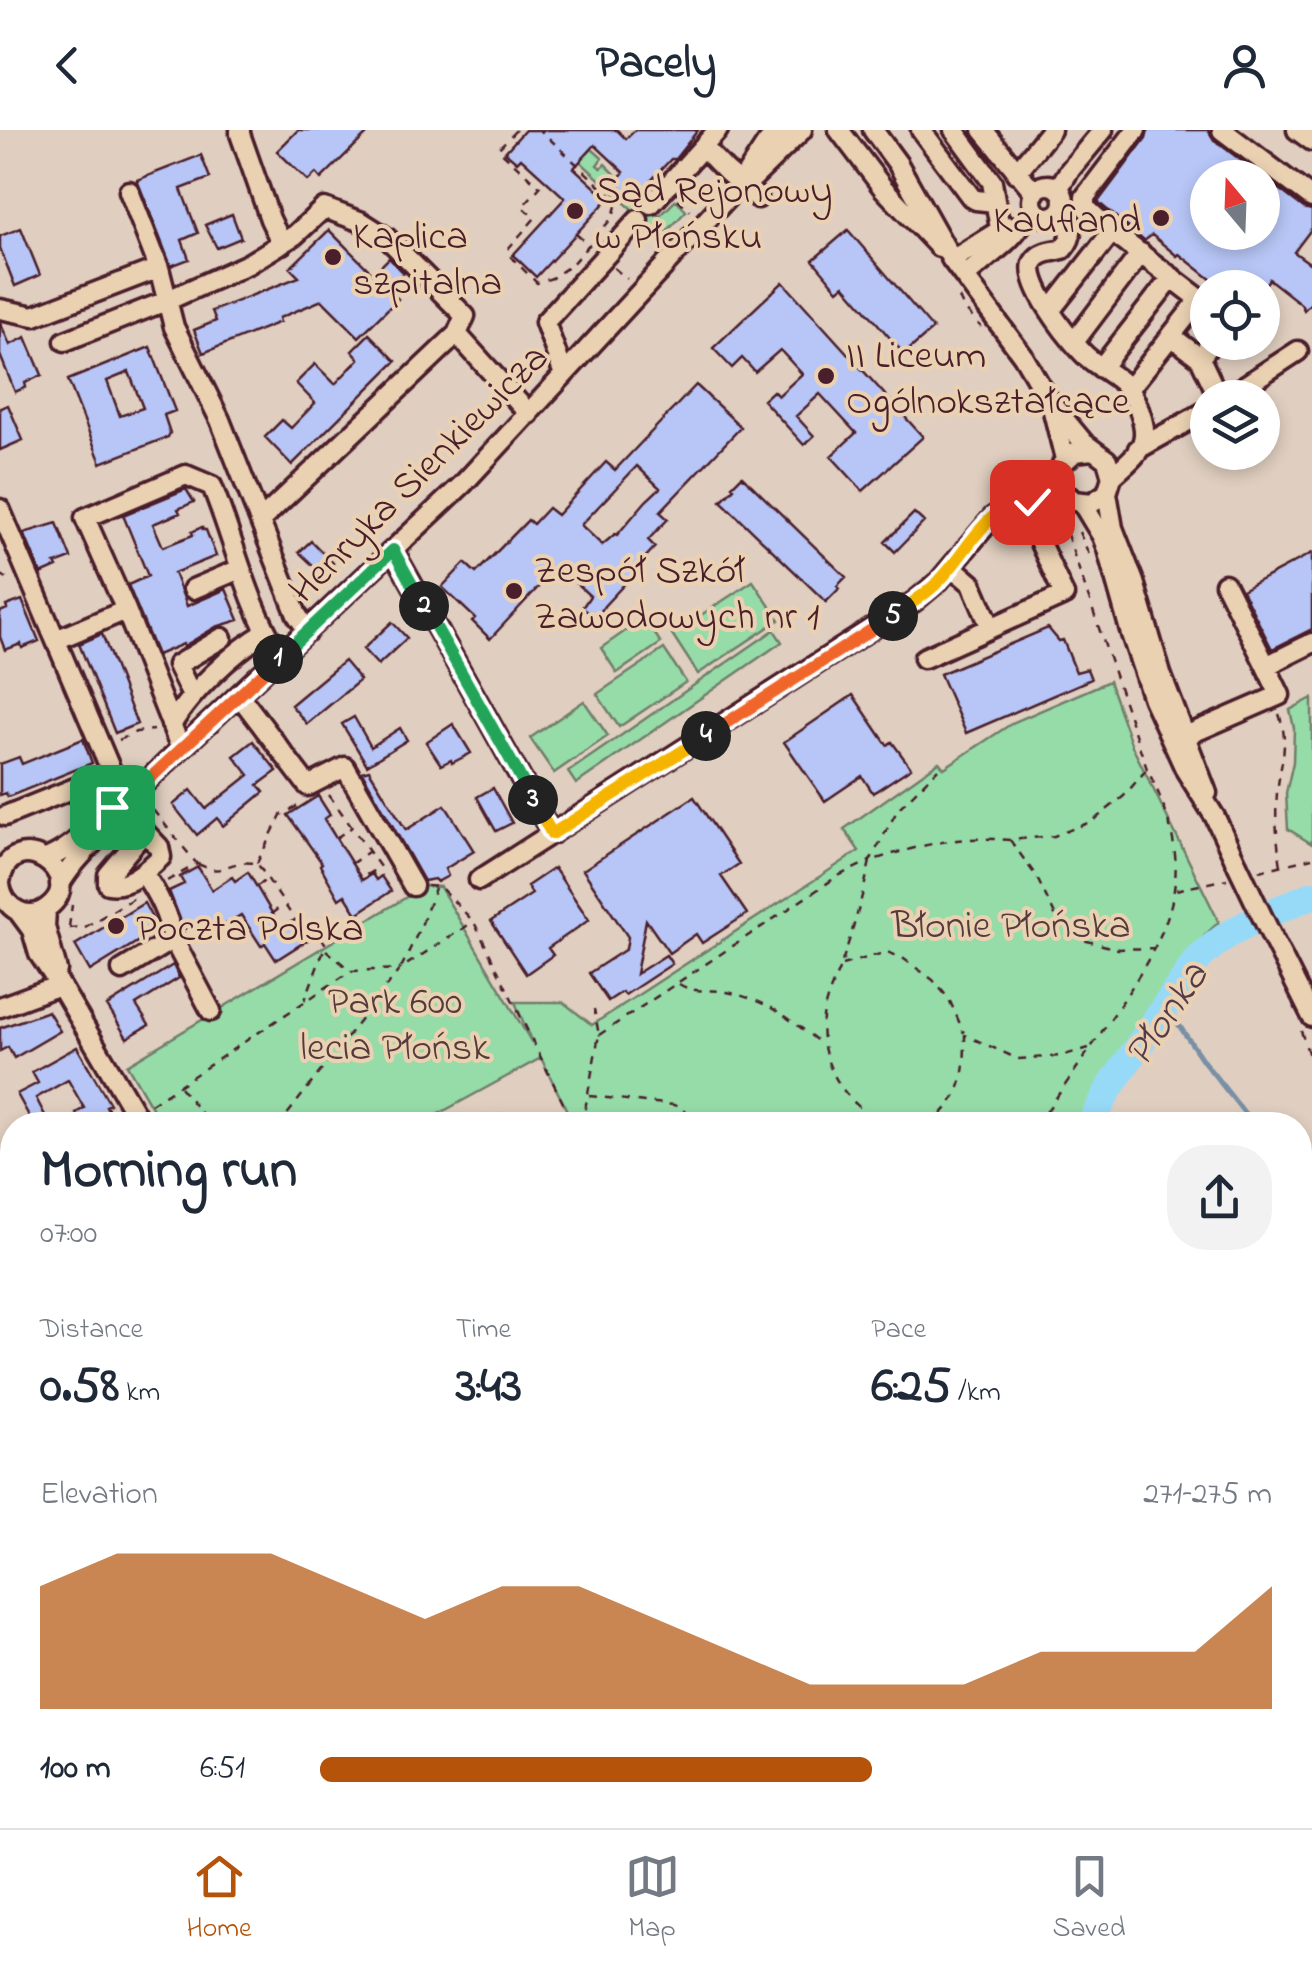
<!DOCTYPE html>
<meta charset="utf-8">
<style>
:root{--surface:#fff;--page:#f2f2f3;--text:#1f2937;--muted:#747a83;--line:#e0e1e3;--accent:#b45309}
body{margin:0;font-family:"Indie Flower",sans-serif;background:var(--page);color:var(--text);height:100vh;display:flex;flex-direction:column;font-size:38px;white-space:nowrap}
*{box-sizing:border-box;margin:0}
p{font-size:32px;color:var(--muted)}
.icon{flex:none;width:55px;height:55px;fill:none;stroke:currentColor;stroke-width:2;stroke-linecap:round;stroke-linejoin:round}
.map{position:relative;flex:1;overflow:hidden}
.details{position:absolute;left:0px;top:982px;width:1312px;height:718px;display:flex;flex-direction:column;background:var(--surface);border-radius:40px 40px 0 0;box-shadow:0 5px 15px #0003}
.details>*{flex:none}
.needle{width:65px;rotate:341deg}
.buttons{position:absolute;left:1190px;top:30px;display:grid;gap:20px}
.buttons a{display:grid;place-items:center;width:90px;height:90px;border-radius:50%;background:var(--surface);box-shadow:0 5px 15px #0003;font-size:50px}
.pin{position:absolute;display:grid;place-items:center;width:85px;height:85px;color:#fff;margin:-42px;border-radius:20px;box-shadow:0 5px 15px #0006}
.km{position:absolute;width:50px;height:50px;margin:-25px;border-radius:50%;background:#222;color:#fff;font-size:28px;line-height:50px;text-align:center}
.round{display:grid;place-items:center;flex:none;width:105px;height:105px;border-radius:40px;background:var(--page)}
.summary{display:flex;align-items:center;justify-content:space-between;height:170px;padding:0 40px}
h1{font-size:55px;font-weight:700;line-height:75px}
.metrics{display:grid;grid-template-columns:repeat(3,1fr);gap:15px;height:170px;padding:10px 40px}
.metrics div{display:grid;align-content:center}
.metrics b{font-size:50px;font-weight:700}
.metrics small{font-size:28px;font-weight:400}
.metrics p{font-size:28px}
.chart{height:280px;padding:20px 40px}
.chart p{display:flex;justify-content:space-between}
.chart svg{width:100%;height:180px;margin-top:10px;fill:var(--accent);opacity:.7}
ul{padding:0 40px;list-style:none;font-size:32px}
li{display:grid;grid-template-columns:160px 120px 1fr;align-items:center;height:75px}
li i{height:25px;border-radius:12px;background:var(--accent)}
header{display:flex;justify-content:space-between;align-items:center;height:130px;padding:0 40px;background:var(--surface);font-size:45px;font-weight:700}
.menu{display:flex;justify-content:space-around;align-items:center;height:140px;border-top:2px solid var(--line);background:var(--surface);font-size:28px;color:var(--muted)}
.menu a{display:grid;justify-items:center;gap:5px}
.menu .selected{color:var(--accent)}
.map>svg:first-child{display:block}
</style>
<header><svg class="icon" aria-label="back" viewBox="0 0 24 24"><path d="M15 5l-7 7 7 7"/></svg>Pacely<svg class="icon" aria-label="person" viewBox="0 0 24 24"><circle cx="12" cy="8" r="4"/><path d="M4 21q1-7 8-7t8 7"/></svg></header>
<div class="map">
<svg width="1312" height="1698" viewBox="0 0 1312 1698">
<rect width="100%" height="100%" fill="#e0cfc0"/>
<filter id="ink" filterUnits="userSpaceOnUse"><feTurbulence type="fractalNoise" baseFrequency=".01" numOctaves="2"/><feDisplacementMap in="SourceGraphic" scale="20" xChannelSelector="R" yChannelSelector="G"/><feConvolveMatrix kernelMatrix="1 2 1 2 8 2 1 2 1" color-interpolation-filters="sRGB"/></filter>
<g filter="url(#ink)">
<path fill="#96dca9" stroke="#707e6a" stroke-width="2.5" d="M546,0H563L588,23L592,19L602,28L597,35L601,38L605,34L616,45L612,51L648,83L652,81L660,86L676,70L686,81L662,107Z
M753,451L779,490L698,544L672,504Z
M644,488L661,513L617,543L601,518Z
M774,500L782,512L576,654L568,642Z
M664,519L686,552L619,597L597,564Z
M1109,551L1132,616L1219,792L1205,805L1078,995H574L541,928L431,988L501,985L554,995H162L127,935L425,756L440,757L532,913L515,872H563L592,895L859,721L844,699L939,632L944,638L1014,592Z
M1312,568V714L1288,699L1286,663L1293,632L1294,598L1290,580Z
M584,571L608,606L554,643L530,608Z
M4,1131L9,1141L12,1142V1339L0,1348V1134Z
M1312,1162V1448L1310,1449L1300,1444V1168Z"/>
<g fill="none" stroke-linecap="round" stroke-linejoin="round">
<path stroke="#788fa6" stroke-width="5" d="M1166,876L1204,932L1254,995
M1300,1053L1312,1066"/>
<path stroke="#96daf8" stroke-width="28" d="M1090,995L1109,959L1194,834C1225,798 1269,784 1312,765
M0,1198L12,1196"/>
</g>
<path fill="#b7c6f6" stroke="#4a1f2b" stroke-width="2.5" fill-rule="evenodd" d="M298,0H371L321,49L316,43L308,51L277,21Z
M525,0H617L626,9L635,0H698L675,29H671L634,69L615,52L624,42L595,15L574,38L608,69L536,147L513,125L565,68L521,28L517,32L505,22Z
M1148,0H1208L1214,10L1304,78L1312,80V98L1294,122L1312,135V172L1304,180L1301,174L1269,149L1263,158H1222L1179,124L1177,126L1152,105L1144,111L1098,72L1146,8ZM1208,48H1262V102H1208Z
M201,25L210,48L181,59L198,103L182,110L189,129L171,136L137,50Z
M232,84L241,108L217,118L205,95Z
M21,98L40,145L15,156L0,118V106Z
M329,100L373,144L389,128L404,143L388,159L398,169L359,207L322,170L279,188L280,192L203,223L194,200L216,191L212,181L299,147L290,138Z
M848,100L933,199L904,224L844,155L838,160L813,130Z
M783,152L923,307L863,361L831,326L856,303L820,264L796,286L814,306L804,315L763,270L773,261L778,266L802,244L780,220L755,242L742,228L732,238L713,218Z
M0,192L10,215L26,207L42,245L25,253L26,257L15,262L0,225Z
M369,204L396,231L292,335L265,307L282,290L291,298L315,273L296,253L315,234L335,254L359,229L352,221Z
M150,217L175,281L164,285L170,303L168,307L101,333L68,250ZM129,242L143,278L120,286L107,251Z
M696,255L741,297L660,382L668,389L648,410L655,417L642,431L644,433L604,476L597,488L582,478L590,466L558,436L490,509L472,491L475,488L442,457L465,433L476,443L528,390L533,394L548,378L557,385L606,332L615,340ZM637,336L660,358L646,371L617,405L615,404L602,415L581,395Z
M8,275L23,310L0,320V278Z
M742,346L846,447L837,456L839,459L826,472L721,371L734,358L732,356Z
M186,359L194,372L178,379L180,383L153,394L163,417L193,405L192,402L202,397L203,400H206L216,426L174,443L187,476L226,459L239,490L216,497L184,516L183,514L157,525L128,455L148,446L123,385Z
M914,383L924,392L895,422L885,412Z
M57,393L71,428L55,434L57,437L41,444L24,403Z
M311,411L333,433L322,444L299,422Z
M1312,423V499L1272,519L1242,460Z
M22,470L39,511L22,518L21,514L5,520L0,507V482L7,479L6,476Z
M392,492L407,508L378,535L363,519Z
M1048,498L1059,511L1063,510L1076,542L1087,539L1091,549L966,603L940,544Z
M102,504L137,594L115,603L79,514Z
M344,531L360,550L307,594L291,575Z
M853,565L887,615L892,612L911,638L873,663L862,646L825,671L784,612Z
M354,587L371,617L400,598L407,610L367,635L342,594Z
M453,594L471,623L452,633L451,630L441,635L426,612Z
M83,609L92,633L8,667L6,663L0,665V634L19,627L22,634Z
M253,611L277,641L258,655L264,662L223,696L217,688L197,705L173,675L191,660L206,679L249,645L234,626Z
M369,640L406,700L445,675L474,721L445,739L448,746L437,752L434,749L424,751L362,642Z
M493,658L512,693L496,701L477,667Z
M318,666L330,685L324,689L362,750L372,744L376,750L381,746L391,761L357,784L345,765L339,769L320,735L322,733L288,685Z
M694,667L739,734L721,746L747,784L702,813L696,804L669,823L646,790L636,844L666,825L672,834L625,865L622,862L608,871L589,843L626,819L628,807L583,740Z
M198,737L212,760L232,747L235,751L248,742L282,800L293,793L296,799L301,796L309,809L276,830L265,813L261,816L241,785L213,802L206,789L184,799L169,761L184,754L180,747Z
M554,738L589,790L548,818L553,825L526,844L491,791L532,764L527,756Z
M144,773L158,799L90,841L75,815Z
M173,835L179,848L136,875L149,895L127,908L107,876Z
M48,881L60,901L14,928L8,917L0,921V898Z
M77,917L110,974L106,976L117,995H83L76,983L84,978L68,950L36,968L50,995H34L17,964L38,953L32,942Z"/>
<g fill="none" stroke-linecap="round" stroke-linejoin="round">
<defs>
<path id="minor" d="M240,0V4L270,89L282,114
M839,0L883,58L939,117
M873,0L898,34L952,130L1023,226L1050,272L1084,313L1107,330L1112,347L1107,363L1092,373L1074,371L1061,359L1059,351L1062,334L1075,322L1092,320
M921,0L971,67L976,70L995,72
M954,0L992,52L1000,99
M983,0L1035,63
M1222,0L1312,68
M1297,0L1312,11
M703,17L727,42L758,68
M1016,43L1051,0
M750,51L802,0
M1032 71a16 16 0 1 1 32 0a16 16 0 1 1-32 0Z
M1058,59L1069,41L1103,0
M129,61L159,138L174,197L220,290L297,485L308,501
M651,74L718,0
M1060,83C1073,94 1075,105 1063,119C1053,122 1041,121 1035,130C1020,148 1068,207 1082,222C1095,237 1119,245 1130,261C1137,272 1145,292 1144,305C1143,323 1124,335 1112,347
M952,130L1007,96
M965,146C978,135 993,124 1006,112C1017,102 1023,90 1035,80
M0,179L34,186L159,138
M1050,181L1112,102
M1171,206L1200,228L1212,212
M65,211L166,171L248,134L295,105L324,78L362,92L387,108L465,186L457,204
M1074,212L1141,123
M1200,228L1219,268
M1101,238L1172,147
M564,245L545,192L638,90
M1129,259L1200,169L1112,102L1085,77V67L1136,0
M1226,268L1298,221
M1052,277L1065,329
M1138,319L1208,280
M1107,363L1113,398L1134,452L1161,544L1207,663
M1082,373L1102,406L1107,419L1131,504L1153,569L1186,641L1215,687L1237,734
M0,379L112,643L131,666
M260,391L457,204L529,284
M393,420L552,704
M952,437L972,454L991,498
M1225,454L1266,536
M193,459L240,439
M126,480L85,388L186,345L212,356C235,413 247,474 281,527
M56,510L126,480L181,619
M924,528L1064,465L1035,402
M239,565L308,656L345,637L413,756
M192,566L177,535L222,508
M172,594C190,563 234,521 265,503
M1176,610L1280,565L1266,536L1312,513
M117,674L143,700L140,707L108,745V754C128,758 147,740 161,727L159,717L143,700
M5,686L112,643
M46,729C79,716 101,684 131,666L463,354L740,54L767,13L779,0
M479,750L915,471L939,451L993,387L1013,375L1024,371L1045,357L1059,342
M0,752C11,690 92,746 47,778C27,793 4,778 0,755
M60,754C78,722 110,702 128,670
M46,779L45,797L57,840
M18,781L32,800L39,824L60,855L142,995
M1272,807L1312,887
M173,809L211,881
M122,840L173,809C168,785 157,762 143,743
M0,877L60,855
M0,1125L12,1117
M1300,1142L1312,1136
M0,1368L12,1360
M1300,1500L1312,1490
M0,1535L9,1561L6,1567L0,1572
M1300,1620L1312,1634
M336,1688V1698
M526,1688L534,1698
M618,1688L625,1698
M0,1689L12,1682
M101,1698L102,1688
M682,1698L696,1688
M957,1698L976,1688
M1067,1698L1079,1688
M1297,1698L1312,1685"/>
</defs>
<use href="#minor" stroke="#4a1f2b" stroke-width="25"/>
<path stroke="#4a1f2b" stroke-width="2.5" stroke-dasharray="8 8" stroke-linecap="butt" d="M516,0L498,19L540,57L522,77L535,88L507,120L511,127L537,153L552,148L571,135L613,87L616,76L610,65L540,0
M678,69L690,81
M576,104L590,116
M614,138L627,149
M959,168L963,177L981,197
M1079,402L1092,431
M0,444L11,451
M1279,584C1290,616 1280,632 1277,663C1275,688 1277,711 1281,736
M119,610L136,602L154,600
M1146,640L1124,666L1093,691L1054,706L1010,710L1036,746L1058,791L1083,810L1118,819L1154,818
M329,665L380,737L359,749
M153,680L197,734L167,751
M336,708L352,697
M257,733L281,685L303,673
M198,734C223,745 218,737 240,733C245,732 251,733 257,733L295,790L280,798
M351,734L368,722
M1259,741L1312,728
M257,756L268,749
M427,756L440,757L474,792L574,995
M1176,760L1227,749
M271,784L282,776
M295,790L308,794L326,814L305,870
M69,797L72,775
M69,798L85,797L134,768
M326,820L350,840
M842,835L887,822L904,829L933,850L949,869L964,903
M401,838L421,796L435,758
M679,854C697,865 708,858 727,862C768,871 788,887 820,913
M1301,901L1312,935
M599,905L838,746L870,731L898,679L938,639
M180,957L211,995
M589,966L674,975C684,980 690,984 693,995
M151,974L351,841L400,839
M276,995L286,986L400,839L473,792
M408,995C458,981 504,986 554,995
M582,995L599,905L594,879
M611,995L627,988L644,995
M886,995C846,975 818,935 823,888C825,867 836,849 843,829C854,797 863,765 870,731C921,715 957,705 1010,710
M929,995C963,968 965,946 965,905L1018,929L1061,926L1089,918
M1037,995C1064,957 1090,919 1116,881C1175,793 1199,740 1147,639L1059,381
M1300,1163L1312,1157
M0,1226L12,1228
M1300,1231L1312,1234
M0,1286L12,1278
M0,1387L12,1408
M0,1455L12,1448
M0,1482L12,1489
M586,1688L593,1698
M119,1697L120,1688
M924,1698L942,1692"/>
<use href="#minor" stroke="#ead1b2" stroke-width="18"/>
<defs>
<path id="minor-bridge" d="M1237,734L1272,807"/>
</defs>
<use href="#minor-bridge" stroke="#4a1f2b" stroke-width="25" stroke-linecap="butt"/>
<use href="#minor-bridge" stroke="#ead1b2" stroke-width="18"/>
</g>
</g>
<g fill="none" stroke-linecap="round" stroke-linejoin="round" filter="url(#ink)">
<defs>
<path id="split-1" d="M112,677L131,666L278,529"/>
<path id="split-2" d="M278,529L393,420L424,476"/>
<path id="split-3" d="M424,476L533,670"/>
<path id="split-4" d="M533,670L552,704L706,606"/>
<path id="split-5" d="M706,606L893,486"/>
<path id="split-6" d="M893,486C908,476 925,465 938,452C966,426 988,369 1032,372"/>
</defs>
<use href="#split-1" stroke="#fff" stroke-width="20"/>
<use href="#split-2" stroke="#fff" stroke-width="20"/>
<use href="#split-3" stroke="#fff" stroke-width="20"/>
<use href="#split-4" stroke="#fff" stroke-width="20"/>
<use href="#split-5" stroke="#fff" stroke-width="20"/>
<use href="#split-6" stroke="#fff" stroke-width="20"/>
<use href="#split-1" stroke="#f0652b" stroke-width="12"/>
<use href="#split-2" stroke="#22a559" stroke-width="12"/>
<use href="#split-3" stroke="#22a559" stroke-width="12"/>
<use href="#split-4" stroke="#f5b400" stroke-width="12"/>
<use href="#split-5" stroke="#f0652b" stroke-width="12"/>
<use href="#split-6" stroke="#f5b400" stroke-width="12"/>
</g>
<g fill="#4a1f2b" stroke="#ead1b2" stroke-width="4">
<circle cx="575" cy="81" r="10"/>
<circle cx="1161" cy="88" r="10"/>
<circle cx="333" cy="127" r="10"/>
<circle cx="826" cy="246" r="10"/>
<circle cx="514" cy="461" r="10"/>
<circle cx="116" cy="796" r="10"/>
</g>
<g text-anchor="middle" stroke-width="8" stroke-linejoin="round" paint-order="stroke">
<g font-size="40" fill="#4a1f2b" stroke="#ead1b2" text-anchor="start">
<text x="595" y="72">Sąd Rejonowy<tspan x="595" dy="46">w Płońsku</tspan></text>
<text x="1141" y="102" text-anchor="end">Kaufland</text>
<text x="353" y="118">Kaplica<tspan x="353" dy="46">szpitalna</tspan></text>
<text x="846" y="237">II Liceum<tspan x="846" dy="46">Ogólnokształcące</tspan></text>
<text x="534" y="452">Zespół Szkół<tspan x="534" dy="46">Zawodowych nr 1</tspan></text>
<text x="136" y="810">Poczta Polska</text>
</g>
<g font-size="40" fill="#4a1f2b" stroke="#ead1b2">
<text transform="translate(417 342) rotate(-45)" y="14">Henryka Sienkiewicza</text>
</g>
<g font-size="40" fill="#553b3e" stroke="#ead1b2">
<text x="1011" y="807">Błonie Płońska</text>
<text x="395" y="883">Park 600<tspan x="395" dy="46">lecia Płońsk</tspan></text>
</g>
<g font-size="42" font-style="italic" fill="#553b4a" stroke="#ead1b2">
<text transform="translate(1164 883) rotate(-56)" y="15">Płonka</text>
</g>
</g>
</svg>
<div class="buttons">
<a><svg class="needle" viewBox="-14 -14 28 28"><path d="M0-13l5 13h-10z" fill="#e53935"/><path d="M0 13l5-13h-10z" fill="#747a83"/></svg></a>
<a><svg class="icon" aria-label="locate" viewBox="0 0 24 24"><circle cx="12" cy="12" r="6"/><path d="M12 2v4M12 18v4M2 12h4M18 12h4"/></svg></a>
<a><svg class="icon" aria-label="layers" viewBox="0 0 24 24"><path d="M12 4l9 5-9 5-9-5zM3 14l9 5 9-5"/></svg></a>
</div>
<div class="pin" style="left:112px;top:677px;background:#1e9e55"><svg class="icon" aria-label="arrive" viewBox="0 0 24 24"><path d="M6 21V4h12l-3 4 3 4H6"/></svg></div>
<div class="pin" style="left:1032px;top:372px;background:#d93025"><svg class="icon" aria-label="check" viewBox="0 0 24 24"><path d="M5 12l5 5 9-10"/></svg></div>
<b class="km" style="left:278px;top:529px">1</b>
<b class="km" style="left:424px;top:476px">2</b>
<b class="km" style="left:533px;top:670px">3</b>
<b class="km" style="left:706px;top:606px">4</b>
<b class="km" style="left:893px;top:486px">5</b>
<section class="details">
<div class="summary"><div><h1>Morning run</h1><p>07:00</p></div><a class="round"><svg class="icon" aria-label="share" viewBox="0 0 24 24"><path d="M12 15V3M7 8l5-5 5 5M5 13v7h14v-7"/></svg></a></div>
<div class="metrics">
<div><p>Distance</p><b>0.58<small> km</small></b></div>
<div><p>Time</p><b>3:43</b></div>
<div><p>Pace</p><b>6:25<small> /km</small></b></div>
</div>
<div class="chart"><p><span>Elevation</span>271–275 m</p>
<svg viewBox="0 0 160 44" preserveAspectRatio="none"><path d="M0 44V14L10 6L20 6L30 6L40 14L50 22L60 14L70 14L80 22L90 30L100 38L110 38L120 38L130 30L140 30L150 30L160 14V44z"/></svg>
</div>
<ul>
<li><b>100 m</b>6:51<i style="width:58%"></i></li>
</ul>
</section>
</div>
<nav class="menu">
<a class="selected"><svg class="icon" aria-label="home" viewBox="0 0 24 24"><path d="M3 11l9-7 9 7M6 9v11h12V9"/></svg>Home</a>
<a><svg class="icon" aria-label="map" viewBox="0 0 24 24"><path d="M3 6l6-2 6 2 6-2v14l-6 2-6-2-6 2zM9 4v14M15 6v14"/></svg>Map</a>
<a><svg class="icon" aria-label="saved" viewBox="0 0 24 24"><path d="M7 4h10v16l-5-4-5 4z"/></svg>Saved</a>
</nav>
